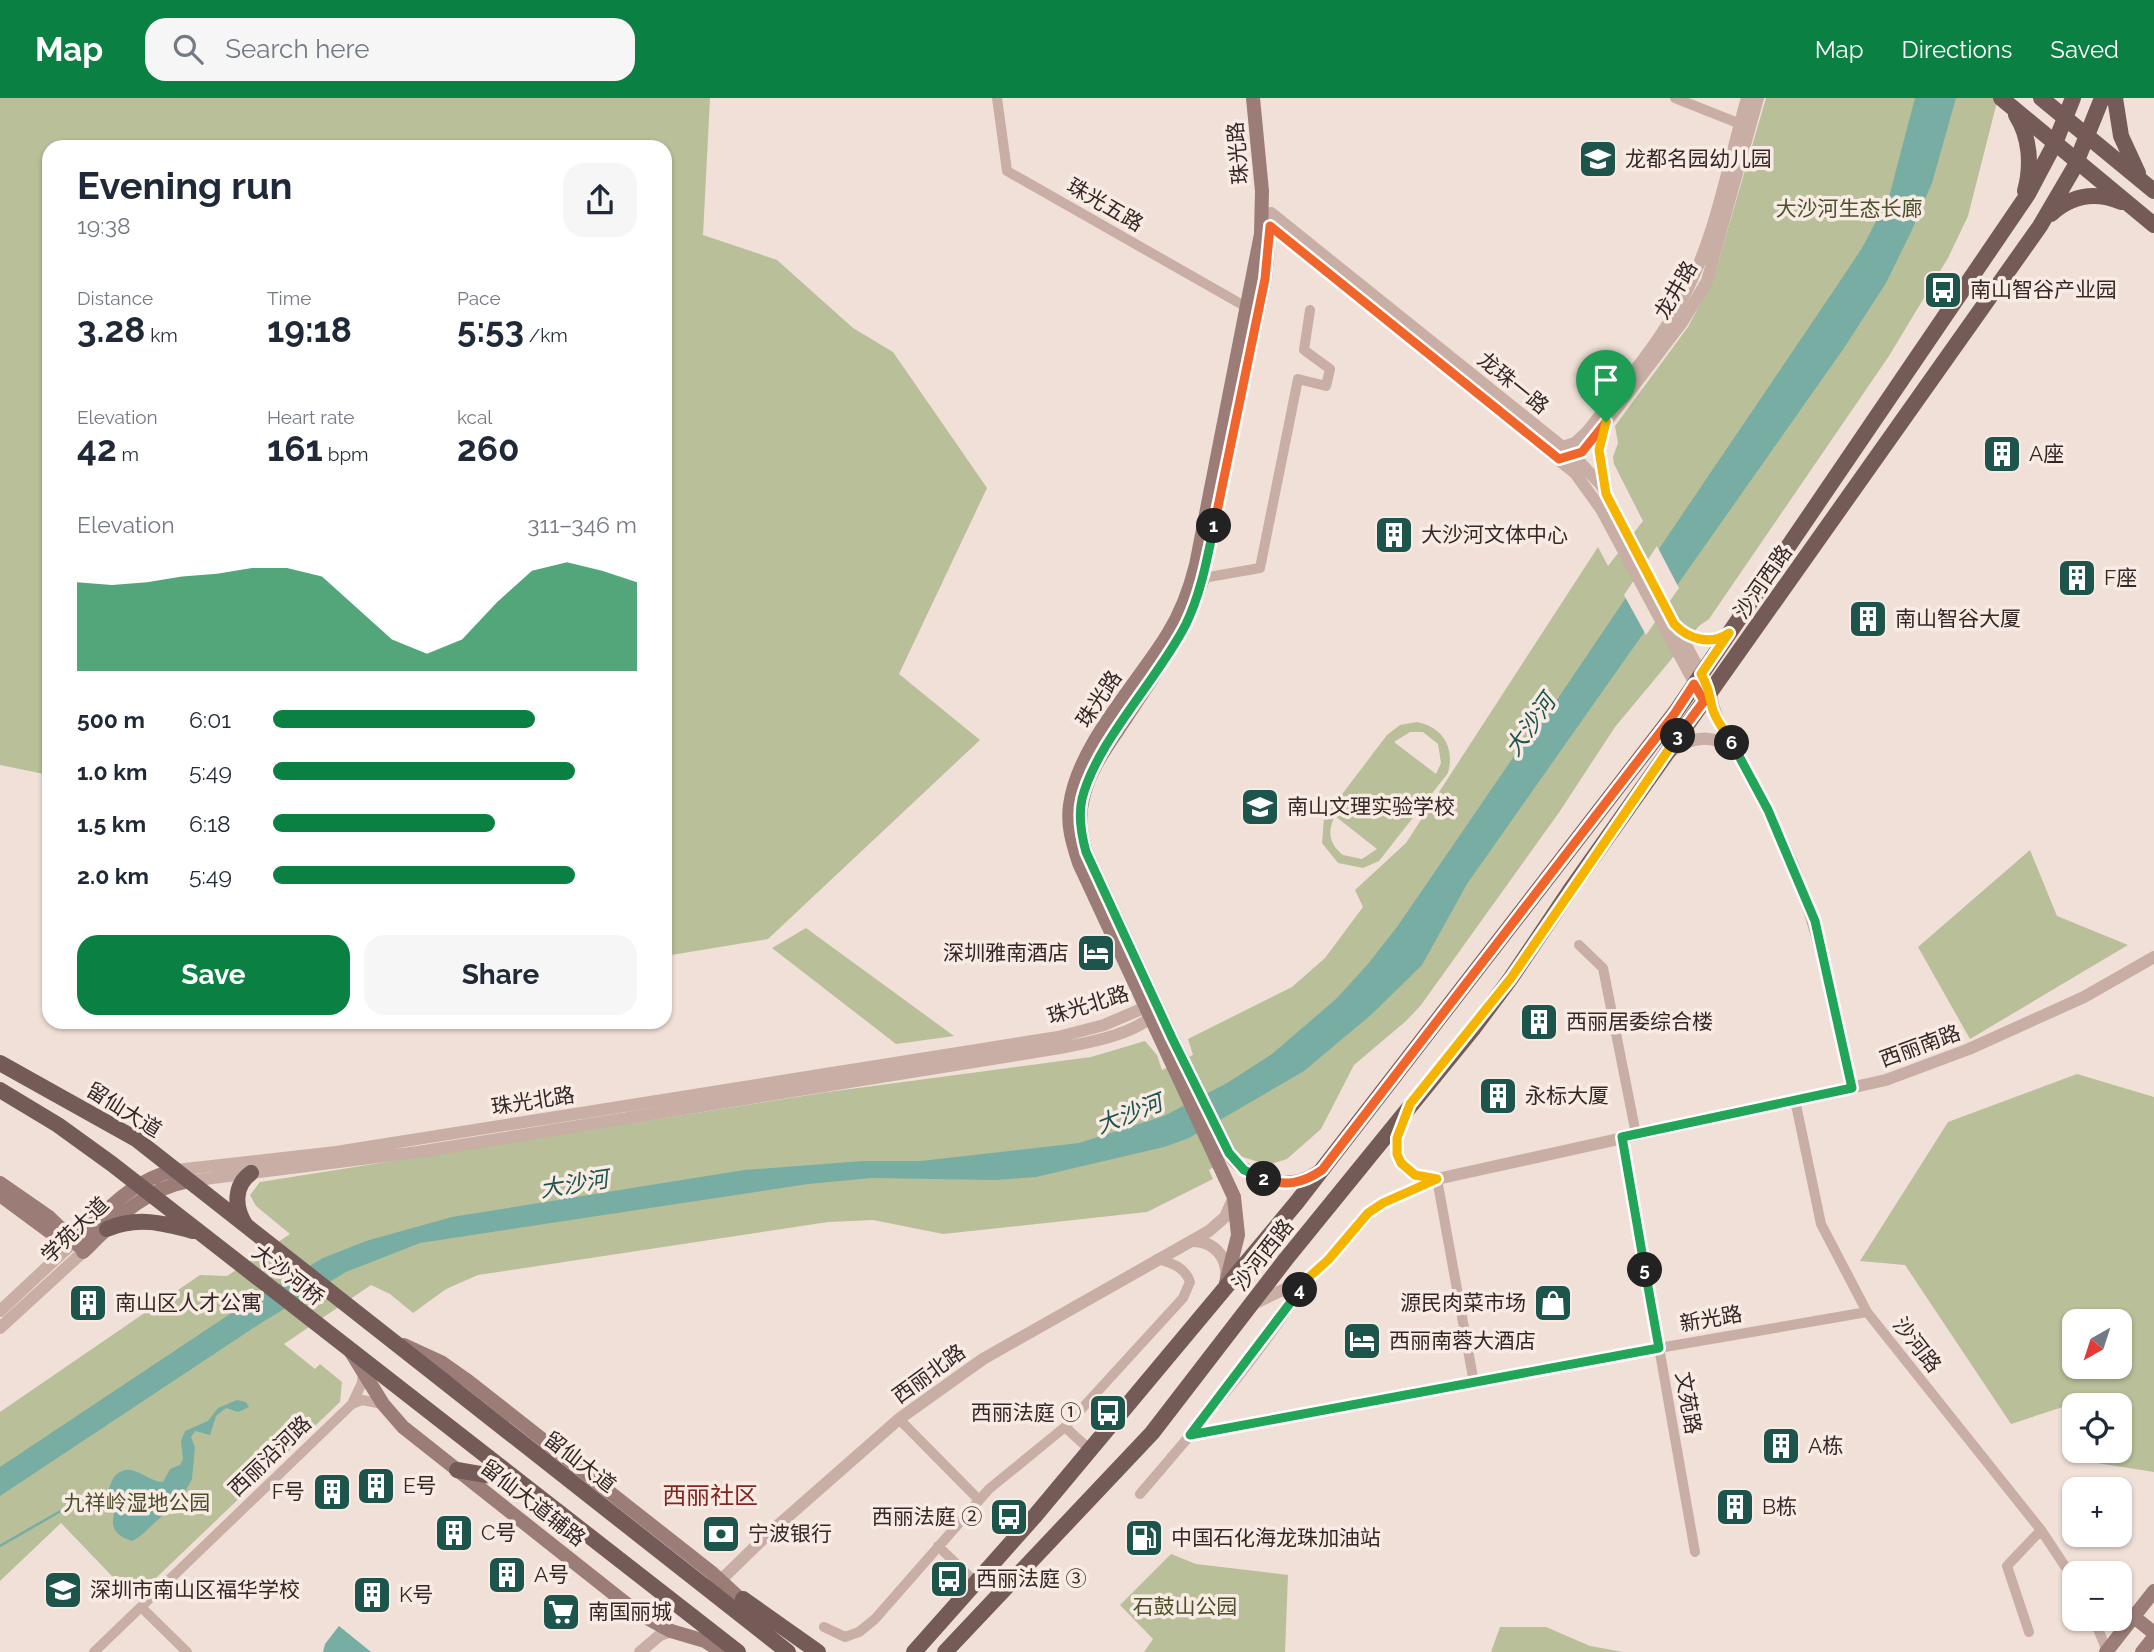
<!DOCTYPE html>
<meta charset="utf-8">
<style>
:root{--surface:#fff;--page:#f6f6f7;--text:#1f2937;--muted:#747a83;--accent:#0b8043}
body{margin:0;font-family:Raleway,"Noto Sans SC",sans-serif;background:var(--page);color:var(--text);height:100vh;display:flex;flex-direction:column;font-size:26px;white-space:nowrap}
*{box-sizing:border-box;margin:0}
p{font-size:23px;color:var(--muted)}
.icon{flex:none;width:38px;height:38px;fill:none;stroke:currentColor;stroke-width:2;stroke-linecap:round;stroke-linejoin:round}
.map{position:relative;flex:1;overflow:hidden}
.drawer{position:absolute;left:42px;top:42px;width:630px;height:889px;display:flex;flex-direction:column;background:var(--surface);border-radius:21px;box-shadow:0 2px 5px #0004}
.drawer>*{flex:none}
.needle{width:46px;rotate:219deg}
.tools{position:absolute;left:2062px;top:1211px;display:grid;gap:14px}
.tools a{display:grid;place-items:center;width:70px;height:70px;border-radius:14px;background:var(--surface);box-shadow:0 2px 5px #0004;font-size:35px}
.pin{position:absolute;display:grid;place-items:center;width:60px;height:60px;color:#fff;margin:-72px -30px;border-radius:50% 50% 50% 0;rotate:-45deg;box-shadow:0 0 7px #0007}
.pin .icon{rotate:45deg}
.km{position:absolute;width:35px;height:35px;margin:-18px;border-radius:50%;background:#222;color:#fff;font-size:19px;line-height:35px;text-align:center}
.round{display:grid;place-items:center;flex:none;width:74px;height:74px;border-radius:21px;background:var(--page)}
.overview{display:flex;align-items:center;justify-content:space-between;height:119px;padding:0 35px}
h1{font-size:38px;font-weight:700;line-height:52px}
.metrics{display:grid;grid-template-columns:repeat(3,1fr);gap:10px;height:119px;padding:7px 35px}
.metrics div{display:grid;align-content:center}
.metrics b{font-size:35px;font-weight:700}
.metrics small{font-size:19px;font-weight:400}
.metrics p{font-size:19px}
.chart{height:196px;padding:14px 35px}
.chart p{display:flex;justify-content:space-between}
.chart svg{width:100%;height:126px;margin-top:7px;fill:var(--accent);opacity:.7}
.action{display:flex;gap:14px;margin-top:auto;padding:14px 35px}
.action a{flex:1;height:80px;border-radius:21px;background:var(--accent);color:#fff;font-size:28px;font-weight:700;line-height:80px;text-align:center}
.action a+a{background:var(--page);color:var(--text)}
ul{padding:0 35px;list-style:none;font-size:23px}
li{display:grid;grid-template-columns:112px 84px 1fr;align-items:center;height:52px}
li i{height:18px;border-radius:9px;background:var(--accent)}
header{display:flex;align-items:center;gap:42px;box-sizing:border-box;height:98px;padding:0 35px;background:var(--accent);color:#fff}
header strong{font-size:33px}
nav{display:flex;gap:38px;margin-inline-start:auto;font-size:24px}
.search{width:490px;height:63px;background:var(--page);display:flex;align-items:center;gap:18px;box-sizing:border-box;padding:0 24px;border-radius:21px;color:var(--muted);font-size:26px}
.map>svg:first-child{display:block}
</style>
<header>
<strong>Map</strong>
<div class="search"><svg class="icon" aria-label="search" viewBox="0 0 24 24"><circle cx="10" cy="10" r="6"/><path d="M15 15l6 6"/></svg>Search here</div>
<nav><a>Map</a><a>Directions</a><a>Saved</a></nav>
</header>
<div class="map">
<svg width="2154" height="1554" viewBox="0 0 2154 1554">
<rect width="100%" height="100%" fill="#f0e0d8"/>
<path fill="#b9bf99" fill-rule="evenodd" d="M0,0H710L703,137L777,162L853,230L893,254L987,390L899,576L980,642L768,841L665,858V49H49V677L0,667Z
M1766,0H1998L1968,118L1948,160L1889,258L1709,521L1699,528L1615,629L1560,713L1421,907L1406,923L1354,967L1321,1031L1287,1061L1268,1067L1233,1056L1209,1072L1213,1081L1147,1114L943,1136L873,1122L828,1124L478,1177L446,1191L413,1215L390,1196L371,1187L284,1246L315,1271L320,1266L342,1284L340,1304L134,1501L61,1425L0,1483V1314L200,1177L227,1178L290,1136L256,1108L250,1097L260,1084L828,994L1091,959L1145,943L1157,957L1162,972L1193,957L1188,941L1292,889L1325,860L1363,809L1355,792L1406,745L1598,449L1608,468L1643,423L1614,366L1613,359L1618,345L1615,328L1688,229L1714,179Z
M1417,624C1443,629 1455,650 1448,675L1379,763L1363,770L1338,765L1322,745L1324,720L1387,637L1400,627ZM1410,634H1423L1438,646L1441,665L1436,676L1394,644ZM1335,718L1377,751L1362,761L1343,757C1329,746 1327,733 1335,718Z
M2030,752L2057,818L2128,847L1970,941L1918,849Z
M806,830L954,938L896,946L772,850Z
M2077,976L2154,999V1374L2097,1365L2093,1353H2119V1307H2076L2075,1305L2011,1326L1905,1167L1860,1163L1948,1024ZM2074,1223H2119V1269H2074Z
M1171,1456L1196,1466L1288,1477L1285,1554H1144L1153,1541L1120,1507Z
M1500,1529H1546L1590,1548L1623,1554H1491Z"/>
<path fill="#78ada4" d="M1915,0H1956L1932,85L1911,134L1886,185L1844,250L1467,786L1422,867L1372,916L1304,973L1189,1040L1164,1049L1036,1079L996,1082L872,1080L808,1086L420,1145L346,1174L261,1225L0,1398V1369L242,1208L323,1160L366,1143L452,1119L744,1072L863,1063H921L1079,1045L1164,1018L1227,985L1272,956L1336,901L1368,866L1397,829L1545,613L1550,612L1828,201L1862,150L1889,99Z
M237,1302L246,1304L249,1309L238,1314L226,1310L216,1318L210,1337L195,1333L191,1339L195,1349L192,1381L186,1392V1405L175,1415L173,1412C157,1418 147,1436 132,1443C117,1438 110,1431 114,1416L108,1409L82,1406L72,1409L71,1405L88,1398L106,1397C110,1391 110,1383 116,1377C132,1362 146,1384 163,1384L170,1371L180,1367L183,1361L181,1343L185,1333L208,1323L218,1310Z
M339,1528L371,1554H323L325,1546Z"/>
<path fill="#f0e0d8" d="M1657,448L1679,490L1646,537L1624,497Z"/>
<g fill="none" stroke-linecap="round" stroke-linejoin="round">
<path stroke="#78ada4" stroke-width="2.5" d="M0,1448L71,1407"/>
<path stroke="#c8aea5" stroke-width="10" d="M997,0L1007,73L1248,210
M1675,0L1748,29
M1203,480L1260,470L1298,281L1326,288L1330,271L1304,252L1310,212
M1579,847L1603,870L1636,1036
M1795,1002L1821,1126L1867,1214L2041,1432L2074,1482
M1622,1039L1695,1454
M1437,1081L1474,1285
M352,1306L362,1302L383,1306
M899,1321L979,1402
M1065,1329L1090,1352
M1190,1337L1659,1250L1867,1214
M1140,1396C1197,1329 1262,1256 1308,1180
M938,1448L976,1485
M141,1509L187,1554
M2094,1521L2107,1553
M824,1529L845,1539L859,1534L875,1521L989,1391L1065,1329L1183,1200L1190,1184C1185,1169 1172,1165 1157,1161
M2029,1534L2007,1468L2041,1432
M94,1554L352,1306L362,1285L363,1274"/>
<path stroke="#c8aea5" stroke-width="12" d="M1602,334L1599,356L1604,388
M1562,349L1575,345L1587,334C1625,284 1670,234 1695,175C1718,124 1731,55 1747,0
M1569,359L1582,354L1591,344L1683,223L1707,183L1758,0
M1678,530C1692,542 1713,546 1729,535
M1712,609L1704,603L1601,411L1575,375L1270,128L1263,118L1271,115L1575,359L1601,387L1711,594C1713,621 1731,642 1744,666C1761,699 1778,733 1793,767C1822,840 1836,914 1852,990
M1672,653C1693,638 1714,635 1734,653
M1403,1021C1390,1054 1397,1078 1436,1081
M176,1072L336,1054L1058,939L1104,927L1146,909L1155,911
M189,1083L418,1054L1060,950C1091,944 1135,937 1158,913
M1191,1143C1212,1142 1228,1158 1226,1179
M1253,1206L1308,1180L1328,1162L1374,1110L1437,1081L1886,982L1969,951L2084,899L2154,859
M0,1213L76,1142
M0,1230L83,1154
M721,1482L767,1437L899,1321L983,1261L1209,1133L1225,1119L1234,1099
M640,1554L660,1537L671,1533"/>
<path stroke="#9b7c76" stroke-width="14" d="M1233,333L1265,181L1268,150
M1202,483C1186,534 1155,575 1126,620C1110,644 1089,671 1083,700C1078,719 1081,736 1086,754L1172,940L1229,1055C1249,1084 1288,1095 1318,1074
M0,1085L49,1119L81,1150
M0,1097L61,1142
M76,1142C106,1113 133,1081 176,1072
M83,1154C115,1123 143,1091 189,1083
M1226,1185L1238,1137L1234,1099L1079,765C1073,746 1067,728 1070,707C1078,647 1137,587 1168,536C1181,515 1190,491 1196,467L1261,136L1262,93L1253,0
M404,1247L441,1264L468,1283L711,1474L749,1509
M351,1254L383,1306L403,1329L638,1515L671,1533L705,1543L722,1554
M2134,1519L2154,1535
M2106,1554L2154,1493
M2142,1554L2154,1539"/>
<path stroke="#755b57" stroke-width="16" d="M2001,0L2154,127
M2041,0L2154,93
M2115,0L2121,38L2138,75
M2016,17C2030,39 2032,67 2025,93
M2051,116C2072,97 2095,93 2121,104
M0,965L136,1041L788,1554
M0,992L58,1027L112,1066L738,1554
M245,1126C234,1109 234,1087 251,1075
M107,1131C137,1118 163,1125 193,1133
M457,1372L515,1382
M743,1501L818,1554
M914,1554L1034,1419L1297,1104L1675,615L2028,96L2055,45L2073,0
M945,1554L1152,1335L1286,1161L1473,931L1511,880L1573,788L2040,128L2074,70L2102,0"/>
</g>
<g fill="none" stroke-linecap="round" stroke-linejoin="round">
<defs>
<path id="split-1" d="M1214,428L1265,181L1270,128L1559,361L1582,354L1606,324"/>
<path id="split-2" d="M1214,428C1207,461 1201,495 1186,526C1159,580 1096,644 1082,701C1078,719 1081,736 1086,754L1172,940L1229,1055L1244,1072L1264,1081"/>
<path id="split-3" d="M1264,1081C1286,1089 1303,1085 1322,1072L1675,615L1694,586L1704,603L1678,638"/>
<path id="split-4" d="M1300,1192L1308,1180L1328,1162L1368,1115L1383,1105L1437,1081L1415,1077L1401,1065L1397,1056V1040L1410,1006L1511,880L1678,638"/>
<path id="split-5" d="M1300,1192L1190,1337L1659,1250L1645,1172"/>
<path id="split-6" d="M1645,1172L1622,1039L1852,990L1815,823L1768,712L1732,645"/>
<path id="split-7" d="M1606,324L1599,352L1606,396L1674,526C1688,541 1711,548 1729,535L1701,576C1708,588 1709,596 1712,609C1715,623 1726,633 1732,645"/>
</defs>
<use href="#split-1" stroke="#fff" stroke-width="14"/>
<use href="#split-2" stroke="#fff" stroke-width="14"/>
<use href="#split-3" stroke="#fff" stroke-width="14"/>
<use href="#split-4" stroke="#fff" stroke-width="14"/>
<use href="#split-5" stroke="#fff" stroke-width="14"/>
<use href="#split-6" stroke="#fff" stroke-width="14"/>
<use href="#split-7" stroke="#fff" stroke-width="14"/>
<use href="#split-1" stroke="#f0652b" stroke-width="9"/>
<use href="#split-2" stroke="#22a559" stroke-width="9"/>
<use href="#split-3" stroke="#f0652b" stroke-width="9"/>
<use href="#split-4" stroke="#f5b400" stroke-width="9"/>
<use href="#split-5" stroke="#22a559" stroke-width="9"/>
<use href="#split-6" stroke="#22a559" stroke-width="9"/>
<use href="#split-7" stroke="#f5b400" stroke-width="9"/>
</g>
<defs>
<symbol id="school-square" viewBox="-11 -11 22 22"><rect x="-9" y="-9" width="18" height="18" rx="4" fill="#1d544c" stroke="#f8ebe4"/><path d="M0-5L7-2L0 1L-7-2ZM-4 1L0 2.5L4 1V4Q0 6-4 4Z" fill="#fff"/></symbol>
<symbol id="bus-square" viewBox="-11 -11 22 22"><rect x="-9" y="-9" width="18" height="18" rx="4" fill="#1d544c" stroke="#f8ebe4"/><path d="M-5-6H5V4H4V6H2V4H-2V6H-4V4H-5ZM-3.5-4V0h7V-4ZM-3.5 1.2v1.5H-2V1.2ZM2 1.2v1.5H3.5V1.2Z" fill="#fff"/></symbol>
<symbol id="building-square" viewBox="-11 -11 22 22"><rect x="-9" y="-9" width="18" height="18" rx="4" fill="#1d544c" stroke="#f8ebe4"/><path d="M-4-6H4V6H1V3H-1V6H-4ZM-2.5-4.3h1.7v1.8h-1.7ZM.8-4.3h1.7v1.8H.8ZM-2.5-1h1.7V.8h-1.7ZM.8-1h1.7V.8H.8Z" fill="#fff"/></symbol>
<symbol id="hotel-square" viewBox="-11 -11 22 22"><rect x="-9" y="-9" width="18" height="18" rx="4" fill="#1d544c" stroke="#f8ebe4"/><path d="M-6-4.5h1.5V1H6V5H4.5V3h-9V5H-6ZM-4 0a1.8 1.8 0 1 1 3.6 0ZM.5 0V-2.5h3Q6-2.5 6 0Z" fill="#fff"/></symbol>
<symbol id="shop-square" viewBox="-11 -11 22 22"><rect x="-9" y="-9" width="18" height="18" rx="4" fill="#1d544c" stroke="#f8ebe4"/><path d="M-5-2.5h2.3a2.7 3.5 0 0 1 5.4 0H5L5.5 6h-11ZM-1.5-2.5h3a1.5 2.3 0 0 0-3 0Z" fill="#fff"/></symbol>
<symbol id="bank-square" viewBox="-11 -11 22 22"><rect x="-9" y="-9" width="18" height="18" rx="4" fill="#1d544c" stroke="#f8ebe4"/><path d="M-6-4H6V4H-6ZM0-2.3a2.3 2.3 0 1 0 0 4.6a2.3 2.3 0 1 0 0-4.6Z" fill="#fff"/></symbol>
<symbol id="fuel-square" viewBox="-11 -11 22 22"><rect x="-9" y="-9" width="18" height="18" rx="4" fill="#1d544c" stroke="#f8ebe4"/><path d="M-5.5-6h7V0h2V4h1.3V-2.5L3-4.5l.8-.8L6-3V5H2.5V1h-1V6h-7ZM-4.2-4.7v3.2H.2V-4.7Z" fill="#fff"/></symbol>
<symbol id="supermarket-square" viewBox="-11 -11 22 22"><rect x="-9" y="-9" width="18" height="18" rx="4" fill="#1d544c" stroke="#f8ebe4"/><path d="M-6-5.5h2.5l.6 2H6L4.5 2H-2.5L-4.4-4H-6ZM-1.5 3.2a1.3 1.3 0 1 0 .1 0ZM3 3.2a1.3 1.3 0 1 0 .1 0Z" fill="#fff"/></symbol>
</defs>
<g fill-rule="evenodd">
<use href="#school-square" x="1576" y="39" width="44" height="44"/>
<use href="#bus-square" x="1921" y="170" width="44" height="44"/>
<use href="#building-square" x="1980" y="334" width="44" height="44"/>
<use href="#building-square" x="1372" y="415" width="44" height="44"/>
<use href="#building-square" x="2055" y="458" width="44" height="44"/>
<use href="#building-square" x="1846" y="499" width="44" height="44"/>
<use href="#school-square" x="1238" y="687" width="44" height="44"/>
<use href="#hotel-square" x="1074" y="833" width="44" height="44"/>
<use href="#building-square" x="1517" y="902" width="44" height="44"/>
<use href="#building-square" x="1476" y="976" width="44" height="44"/>
<use href="#building-square" x="66" y="1183" width="44" height="44"/>
<use href="#shop-square" x="1531" y="1183" width="44" height="44"/>
<use href="#hotel-square" x="1340" y="1221" width="44" height="44"/>
<use href="#bus-square" x="1086" y="1293" width="44" height="44"/>
<use href="#building-square" x="1759" y="1326" width="44" height="44"/>
<use href="#building-square" x="354" y="1366" width="44" height="44"/>
<use href="#building-square" x="310" y="1372" width="44" height="44"/>
<use href="#building-square" x="1713" y="1387" width="44" height="44"/>
<use href="#bus-square" x="987" y="1397" width="44" height="44"/>
<use href="#building-square" x="432" y="1413" width="44" height="44"/>
<use href="#bank-square" x="699" y="1414" width="44" height="44"/>
<use href="#fuel-square" x="1122" y="1418" width="44" height="44"/>
<use href="#building-square" x="485" y="1455" width="44" height="44"/>
<use href="#bus-square" x="927" y="1459" width="44" height="44"/>
<use href="#school-square" x="41" y="1470" width="44" height="44"/>
<use href="#building-square" x="350" y="1475" width="44" height="44"/>
<use href="#supermarket-square" x="539" y="1492" width="44" height="44"/>
</g>
<g text-anchor="middle" stroke-width="7" stroke-linejoin="round" paint-order="stroke">
<g font-size="21" fill="#342726" stroke="#f8ebe4">
<text transform="translate(1238 55) rotate(-95)" y="7">珠光路</text>
<text transform="translate(1105 107) rotate(30)" y="7">珠光五路</text>
<text transform="translate(1676 192) rotate(-60)" y="7">龙井路</text>
<text transform="translate(1513 285) rotate(39)" y="7">龙珠一路</text>
<text transform="translate(1763 484) rotate(-55)" y="7">沙河西路</text>
<text transform="translate(1099 601) rotate(-56)" y="7">珠光路</text>
<text transform="translate(1088 907) rotate(-17)" y="7">珠光北路</text>
<text transform="translate(1920 948) rotate(-20)" y="7">西丽南路</text>
<text transform="translate(533 1003) rotate(-9)" y="7">珠光北路</text>
<text transform="translate(124 1012) rotate(32)" y="7">留仙大道</text>
<text transform="translate(75 1132) rotate(-44)" y="7">学苑大道</text>
<text transform="translate(1263 1157) rotate(-52)" y="7">沙河西路</text>
<text transform="translate(288 1177) rotate(38)" y="7">大沙河桥</text>
<text transform="translate(1711 1221) rotate(-10)" y="7">新光路</text>
<text transform="translate(1917 1247) rotate(52)" y="7">沙河路</text>
<text transform="translate(929 1276) rotate(-36)" y="7">西丽北路</text>
<text transform="translate(1688 1305) rotate(80)" y="7">文苑路</text>
<text transform="translate(270 1358) rotate(-44)" y="7">西丽沿河路</text>
<text transform="translate(580 1364) rotate(38)" y="7">留仙大道</text>
<text transform="translate(533 1405) rotate(38)" y="7">留仙大道辅路</text>
</g>
<g font-size="21" fill="#342726" stroke="#f8ebe4" text-anchor="start">
<text x="1625" y="68">龙都名园幼儿园</text>
<text x="1970" y="199">南山智谷产业园</text>
<text x="2029" y="363">A座</text>
<text x="1421" y="444">大沙河文体中心</text>
<text x="2104" y="487">F座</text>
<text x="1895" y="528">南山智谷大厦</text>
<text x="1287" y="716">南山文理实验学校</text>
<text x="1069" y="862" text-anchor="end">深圳雅南酒店</text>
<text x="1566" y="931">西丽居委综合楼</text>
<text x="1525" y="1005">永标大厦</text>
<text x="115" y="1212">南山区人才公寓</text>
<text x="1526" y="1212" text-anchor="end">源民肉菜市场</text>
<text x="1389" y="1250">西丽南蓉大酒店</text>
<text x="1081" y="1322" text-anchor="end">西丽法庭 ①</text>
<text x="1808" y="1355">A栋</text>
<text x="403" y="1395">E号</text>
<text x="305" y="1401" text-anchor="end">F号</text>
<text x="1762" y="1416">B栋</text>
<text x="982" y="1426" text-anchor="end">西丽法庭 ②</text>
<text x="481" y="1442">C号</text>
<text x="748" y="1443">宁波银行</text>
<text x="1171" y="1447">中国石化海龙珠加油站</text>
<text x="534" y="1484">A号</text>
<text x="976" y="1488">西丽法庭 ③</text>
<text x="90" y="1499">深圳市南山区福华学校</text>
<text x="399" y="1504">K号</text>
<text x="588" y="1521">南国丽城</text>
</g>
<g font-size="21" fill="#4b512a" stroke="#f8ebe4">
<text x="1849" y="118">大沙河生态长廊</text>
<text x="137" y="1412">九祥岭湿地公园</text>
<text x="1185" y="1516">石鼓山公园</text>
</g>
<g font-size="23" font-style="italic" fill="#1d544c" stroke="#f8ebe4">
<text transform="translate(1530 627) rotate(-55)" y="8">大沙河</text>
<text transform="translate(1129 1016) rotate(-21)" y="8">大沙河</text>
<text transform="translate(574 1086) rotate(-9)" y="8">大沙河</text>
</g>
<g font-size="24" fill="#812521" stroke="#f8ebe4">
<text x="710" y="1406">西丽社区</text>
</g>
</g>
</svg>
<div class="tools">
<a><svg class="needle" viewBox="-14 -14 28 28"><path d="M0-13l5 13h-10z" fill="#e53935"/><path d="M0 13l5-13h-10z" fill="#747a83"/></svg></a>
<a><svg class="icon" aria-label="locate" viewBox="0 0 24 24"><circle cx="12" cy="12" r="6"/><path d="M12 2v4M12 18v4M2 12h4M18 12h4"/></svg></a>
<a>+</a>
<a>−</a>
</div>
<div class="pin" style="left:1606px;top:324px;background:#1e9e55"><svg class="icon" aria-label="arrive" viewBox="0 0 24 24"><path d="M6 21V4h12l-3 4 3 4H6"/></svg></div>
<b class="km" style="left:1214px;top:428px">1</b>
<b class="km" style="left:1264px;top:1081px">2</b>
<b class="km" style="left:1678px;top:638px">3</b>
<b class="km" style="left:1300px;top:1192px">4</b>
<b class="km" style="left:1645px;top:1172px">5</b>
<b class="km" style="left:1732px;top:645px">6</b>
<section class="drawer">
<div class="overview"><div><h1>Evening run</h1><p>19:38</p></div><a class="round"><svg class="icon" aria-label="share" viewBox="0 0 24 24"><path d="M12 15V3M7 8l5-5 5 5M5 13v7h14v-7"/></svg></a></div>
<div class="metrics">
<div><p>Distance</p><b>3.28<small> km</small></b></div>
<div><p>Time</p><b>19:18</b></div>
<div><p>Pace</p><b>5:53<small> /km</small></b></div>
</div>
<div class="metrics">
<div><p>Elevation</p><b>42<small> m</small></b></div>
<div><p>Heart rate</p><b>161<small> bpm</small></b></div>
<div><p>kcal</p><b>260</b></div>
</div>
<div class="chart"><p><span>Elevation</span>311–346 m</p>
<svg viewBox="0 0 160 44" preserveAspectRatio="none"><path d="M0 44V13L10 14L20 13L30 11L40 10L50 8L60 8L70 11L80 22L90 33L100 38L110 33L120 20L130 9L140 6L150 9L160 13V44z"/></svg>
</div>
<ul>
<li><b>500 m</b>6:01<i style="width:72%"></i></li>
<li><b>1.0 km</b>5:49<i style="width:83%"></i></li>
<li><b>1.5 km</b>6:18<i style="width:61%"></i></li>
<li><b>2.0 km</b>5:49<i style="width:83%"></i></li>
</ul>
<div class="action"><a>Save</a><a>Share</a></div>
</section>
</div>
